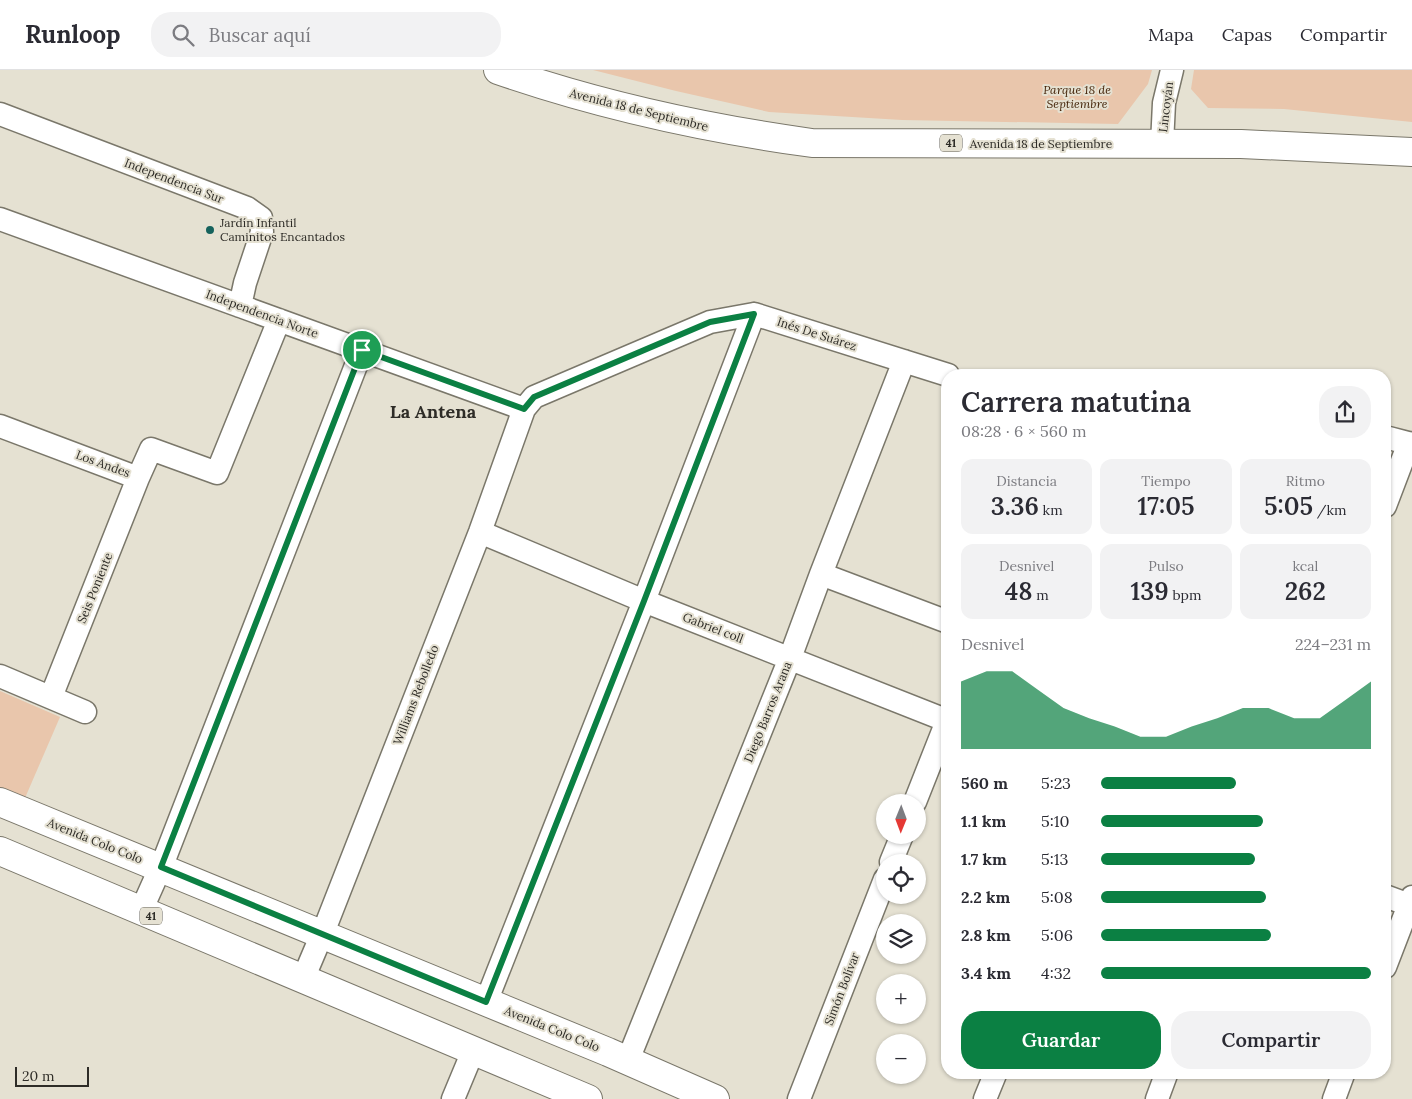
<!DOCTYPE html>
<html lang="es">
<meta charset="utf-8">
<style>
:root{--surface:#fff;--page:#f2f2f3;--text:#2b2b33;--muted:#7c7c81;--line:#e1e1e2;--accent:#0b8043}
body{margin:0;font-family:Lora,serif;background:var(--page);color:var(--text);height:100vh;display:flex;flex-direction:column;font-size:19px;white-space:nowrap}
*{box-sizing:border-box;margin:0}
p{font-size:16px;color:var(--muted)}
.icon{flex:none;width:28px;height:28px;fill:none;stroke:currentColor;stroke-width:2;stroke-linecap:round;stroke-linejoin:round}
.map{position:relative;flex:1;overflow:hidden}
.panel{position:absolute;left:941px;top:299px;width:450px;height:710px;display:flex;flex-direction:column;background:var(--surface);border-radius:20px;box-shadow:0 1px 4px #0004}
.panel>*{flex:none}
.needle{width:32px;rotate:181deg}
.controls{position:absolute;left:876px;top:724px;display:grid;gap:10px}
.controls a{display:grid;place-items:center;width:50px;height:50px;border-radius:50%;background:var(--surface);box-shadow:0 1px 4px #0004;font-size:25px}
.scale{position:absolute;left:15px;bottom:12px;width:74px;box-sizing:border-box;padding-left:5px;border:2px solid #2e2c27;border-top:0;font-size:14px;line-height:18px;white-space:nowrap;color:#2e2c27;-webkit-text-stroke:4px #e5e1d2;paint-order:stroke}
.pin{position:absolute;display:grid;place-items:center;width:42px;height:42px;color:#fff;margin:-21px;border:2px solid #fff;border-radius:50%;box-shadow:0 1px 5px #0007}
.round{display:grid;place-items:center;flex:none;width:52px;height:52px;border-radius:20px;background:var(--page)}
.overview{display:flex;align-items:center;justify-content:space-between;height:85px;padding:0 20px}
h1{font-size:28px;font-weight:600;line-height:38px}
.stats{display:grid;grid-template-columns:repeat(3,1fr);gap:8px;height:85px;padding:5px 20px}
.stats div{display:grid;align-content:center;border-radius:12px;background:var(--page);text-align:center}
.stats b{font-size:25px;font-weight:600}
.stats small{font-size:14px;font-weight:400}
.stats p{font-size:14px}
.chart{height:140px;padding:10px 20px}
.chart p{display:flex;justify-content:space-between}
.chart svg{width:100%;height:90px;margin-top:5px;fill:var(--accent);opacity:.7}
.action{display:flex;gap:10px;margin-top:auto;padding:10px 20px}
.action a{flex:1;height:58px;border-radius:20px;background:var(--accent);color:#fff;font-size:20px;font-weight:600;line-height:58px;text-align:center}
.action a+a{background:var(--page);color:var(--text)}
ul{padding:0 20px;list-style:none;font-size:16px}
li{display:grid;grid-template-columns:80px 60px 1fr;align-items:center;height:38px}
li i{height:12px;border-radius:6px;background:var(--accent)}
header{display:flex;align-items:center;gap:30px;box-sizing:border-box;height:70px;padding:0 25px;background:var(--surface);border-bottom:1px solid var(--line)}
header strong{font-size:24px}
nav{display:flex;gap:28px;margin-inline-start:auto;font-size:18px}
.search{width:350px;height:45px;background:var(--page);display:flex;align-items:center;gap:12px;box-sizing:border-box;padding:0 18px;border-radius:20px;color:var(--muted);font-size:19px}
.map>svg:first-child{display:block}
</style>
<header>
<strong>Runloop</strong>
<div class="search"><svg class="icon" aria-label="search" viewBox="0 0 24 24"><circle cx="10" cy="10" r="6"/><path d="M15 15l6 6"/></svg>Buscar aquí</div>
<nav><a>Mapa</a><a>Capas</a><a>Compartir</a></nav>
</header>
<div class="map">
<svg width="1412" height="1029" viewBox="0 0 1412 1029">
<rect width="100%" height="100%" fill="#e5e1d2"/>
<path fill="#e9c6ac" d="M593,0H1152L1148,14L1118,54L902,50L769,42L676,21Z
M1194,0H1412V52L1284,39L1208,38L1191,19Z
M0,621L60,647L25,728L0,718Z"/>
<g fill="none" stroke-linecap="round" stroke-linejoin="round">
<defs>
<path id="street" d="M0,44L247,138L261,148L262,162L245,213L240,236
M1162,74L1164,33L1172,0
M0,149L524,339
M0,356L138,408L151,379L217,403L279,250
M1385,367L1412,374
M1385,436L1409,373
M480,462L644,531L948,651
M821,504L948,552
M0,606L85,642
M51,627L138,408
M915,732L947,651
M891,792L902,765
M1385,826L1412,836
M141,841L166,785L362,280
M1385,897L1412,827
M303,909L328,850L480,462L524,339L534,327L710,252L754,244L948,305
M486,932L644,531L754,244
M628,990L790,588L821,504L904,291
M453,1029L473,981
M799,1029L885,809
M985,1029L996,1002
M1157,1029L1167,1002
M1334,1029L1344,1002"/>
<path id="secondary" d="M0,732L608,982L715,1029"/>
<path id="primary" d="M498,0C602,36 703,58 812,73L1241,74L1412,82
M0,781L588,1029"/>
</defs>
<use href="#street" stroke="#7a776a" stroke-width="25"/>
<use href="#secondary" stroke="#7a776a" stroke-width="30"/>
<use href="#primary" stroke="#7a776a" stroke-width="30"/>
<use href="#street" stroke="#fff" stroke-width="22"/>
<use href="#secondary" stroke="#fff" stroke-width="28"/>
<use href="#primary" stroke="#fff" stroke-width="28"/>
</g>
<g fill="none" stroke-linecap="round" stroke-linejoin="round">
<defs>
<path id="route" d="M754,244L644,531L486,932L161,797L362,280L524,339L534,327L710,252Z"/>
</defs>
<use href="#route" stroke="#fff" stroke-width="10"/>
<use href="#route" stroke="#0b8043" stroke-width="6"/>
</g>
<circle fill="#15625c" stroke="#e5e1d2" stroke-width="2" cx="210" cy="160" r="5"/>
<g text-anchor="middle" stroke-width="4" stroke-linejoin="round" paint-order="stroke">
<g fill="#e5e1d2" stroke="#65625a" stroke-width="1">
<rect x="940" y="64.5" width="22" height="17" rx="4"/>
<rect x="140" y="837.5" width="22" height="17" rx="4"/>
</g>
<g font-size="11" font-weight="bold" fill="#2e2c27">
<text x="951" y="77">41</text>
<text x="151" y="850">41</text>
</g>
<g font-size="12" font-style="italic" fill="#46260b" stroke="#e5e1d2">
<text x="1077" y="24">Parque 18 de<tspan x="1077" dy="14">Septiembre</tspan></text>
</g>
<g font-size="12" fill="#2e2c27" stroke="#e5e1d2">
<text transform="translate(1166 37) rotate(-83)" y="4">Lincoyán</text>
<text transform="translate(639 40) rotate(14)" y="4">Avenida 18 de Septiembre</text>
<text x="1041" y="78">Avenida 18 de Septiembre</text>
<text transform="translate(174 111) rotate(21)" y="4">Independencia Sur</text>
<text transform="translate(262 244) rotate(20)" y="4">Independencia Norte</text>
<text transform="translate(817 264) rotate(18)" y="4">Inés De Suárez</text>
<text transform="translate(103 394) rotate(20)" y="4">Los Andes</text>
<text transform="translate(95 518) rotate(-68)" y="4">Seis Poniente</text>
<text transform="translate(713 558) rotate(21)" y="4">Gabriel coll</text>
<text transform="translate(416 625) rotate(-69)" y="4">Williams Rebolledo</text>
<text transform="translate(768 642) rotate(-68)" y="4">Diego Barros Arana</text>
<text transform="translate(95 771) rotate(22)" y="4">Avenida Colo Colo</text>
<text transform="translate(842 919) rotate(-69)" y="4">Simón Bolívar</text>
<text transform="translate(552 959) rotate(22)" y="4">Avenida Colo Colo</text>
</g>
<g font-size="12" fill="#2e2c27" stroke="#e5e1d2" text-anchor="start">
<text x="220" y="157">Jardín Infantil<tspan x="220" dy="14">Caminitos Encantados</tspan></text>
</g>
<g font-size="18" font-weight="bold" fill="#2e2c27" stroke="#e5e1d2">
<text x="433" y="348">La Antena</text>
</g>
</g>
</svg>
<div class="controls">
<a><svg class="needle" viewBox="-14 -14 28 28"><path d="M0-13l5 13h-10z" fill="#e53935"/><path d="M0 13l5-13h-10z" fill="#7c7c81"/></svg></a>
<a><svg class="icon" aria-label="locate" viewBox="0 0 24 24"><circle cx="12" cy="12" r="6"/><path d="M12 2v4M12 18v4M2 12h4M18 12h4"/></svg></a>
<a><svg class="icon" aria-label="layers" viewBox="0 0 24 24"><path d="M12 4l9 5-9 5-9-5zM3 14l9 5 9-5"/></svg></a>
<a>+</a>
<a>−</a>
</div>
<div class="scale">20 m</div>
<div class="pin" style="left:362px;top:280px;background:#1e9e55"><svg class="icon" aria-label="arrive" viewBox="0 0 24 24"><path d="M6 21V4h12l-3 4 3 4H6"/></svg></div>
<section class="panel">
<div class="overview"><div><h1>Carrera matutina</h1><p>08:28 · 6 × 560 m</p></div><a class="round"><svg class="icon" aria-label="share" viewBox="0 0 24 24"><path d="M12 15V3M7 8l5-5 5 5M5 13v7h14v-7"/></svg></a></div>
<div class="stats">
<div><p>Distancia</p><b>3.36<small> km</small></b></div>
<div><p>Tiempo</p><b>17:05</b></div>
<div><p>Ritmo</p><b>5:05<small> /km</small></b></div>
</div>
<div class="stats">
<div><p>Desnivel</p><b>48<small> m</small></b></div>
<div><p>Pulso</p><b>139<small> bpm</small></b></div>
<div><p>kcal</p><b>262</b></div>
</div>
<div class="chart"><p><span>Desnivel</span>224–231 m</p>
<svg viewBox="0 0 160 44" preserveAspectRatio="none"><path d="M0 44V11L10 6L20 6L30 15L40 24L50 29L60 33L70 38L80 38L90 33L100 29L110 24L120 24L130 29L140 29L150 20L160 11V44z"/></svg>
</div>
<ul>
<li><b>560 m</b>5:23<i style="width:50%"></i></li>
<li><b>1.1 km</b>5:10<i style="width:60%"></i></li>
<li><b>1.7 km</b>5:13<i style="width:57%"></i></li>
<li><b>2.2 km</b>5:08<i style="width:61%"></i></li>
<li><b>2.8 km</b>5:06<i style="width:63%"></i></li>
<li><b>3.4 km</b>4:32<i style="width:100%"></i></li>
</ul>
<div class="action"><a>Guardar</a><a>Compartir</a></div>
</section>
</div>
